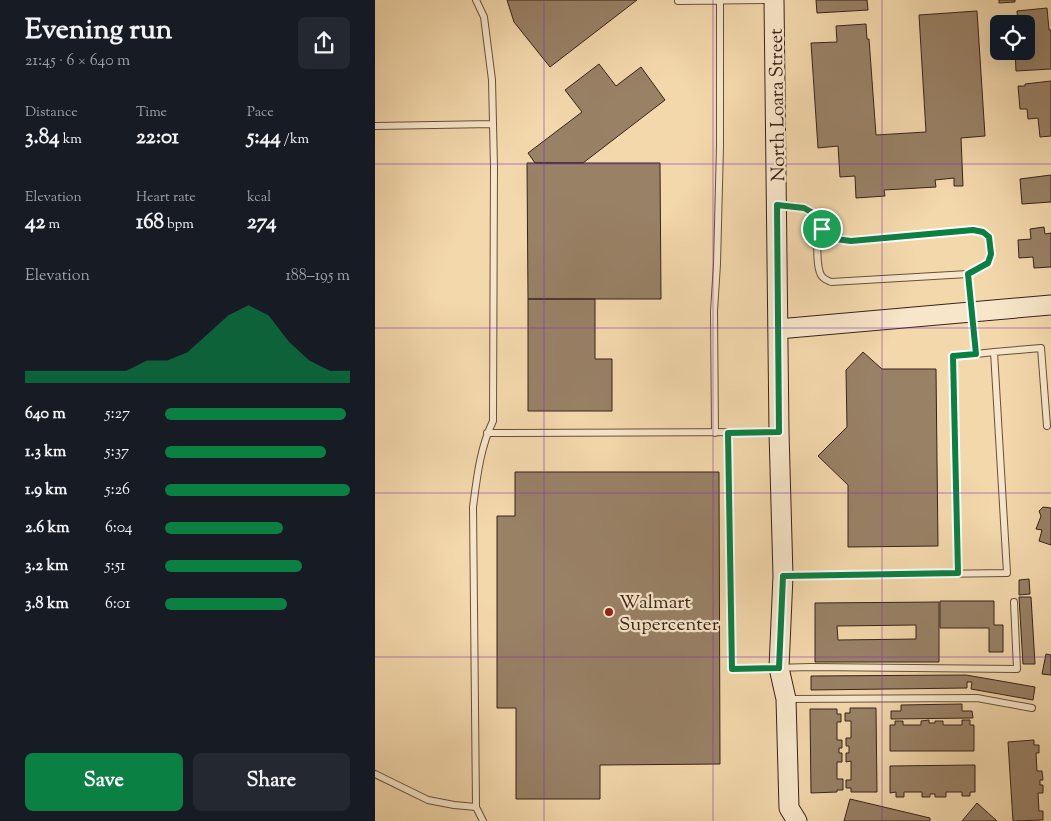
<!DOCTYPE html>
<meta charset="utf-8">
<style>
:root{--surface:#171b24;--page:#242831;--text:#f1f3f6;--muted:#9ea1a6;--accent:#0b8043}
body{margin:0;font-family:"Sorts Mill Goudy",serif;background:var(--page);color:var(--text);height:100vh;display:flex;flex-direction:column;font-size:19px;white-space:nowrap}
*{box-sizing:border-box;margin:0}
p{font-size:16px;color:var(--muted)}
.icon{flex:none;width:28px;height:28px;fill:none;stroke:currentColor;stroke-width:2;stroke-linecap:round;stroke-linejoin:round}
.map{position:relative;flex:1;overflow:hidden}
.sheet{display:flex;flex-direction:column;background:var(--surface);width:375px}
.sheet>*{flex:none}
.fabs{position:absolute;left:615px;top:15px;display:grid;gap:10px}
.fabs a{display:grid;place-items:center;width:45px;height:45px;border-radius:8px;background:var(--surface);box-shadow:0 5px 20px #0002;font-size:25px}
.pin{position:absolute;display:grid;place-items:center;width:42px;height:42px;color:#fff;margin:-21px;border:2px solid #fff;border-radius:50%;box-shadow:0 1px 5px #0007}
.round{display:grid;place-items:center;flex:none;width:52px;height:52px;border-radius:8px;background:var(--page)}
.overview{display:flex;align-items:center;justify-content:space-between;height:85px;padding:0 25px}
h1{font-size:28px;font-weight:700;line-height:38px}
.stats{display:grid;grid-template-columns:repeat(3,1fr);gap:8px;height:85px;padding:5px 25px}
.stats div{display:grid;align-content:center}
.stats b{font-size:21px;font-weight:700}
.stats small{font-size:14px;font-weight:400}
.stats p{font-size:14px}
.chart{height:140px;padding:10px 25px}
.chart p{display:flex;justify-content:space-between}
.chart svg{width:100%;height:90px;margin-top:5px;fill:var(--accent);opacity:.7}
.cta{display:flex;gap:10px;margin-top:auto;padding:10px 25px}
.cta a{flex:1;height:58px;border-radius:8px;background:var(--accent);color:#fff;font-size:20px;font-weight:700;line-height:58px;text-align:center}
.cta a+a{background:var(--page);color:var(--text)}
ul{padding:0 25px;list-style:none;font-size:16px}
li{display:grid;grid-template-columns:80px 60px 1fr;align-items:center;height:38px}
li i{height:12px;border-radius:6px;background:var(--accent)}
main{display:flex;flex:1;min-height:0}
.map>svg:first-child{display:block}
</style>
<main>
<section class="sheet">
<div class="overview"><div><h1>Evening run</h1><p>21:45 · 6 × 640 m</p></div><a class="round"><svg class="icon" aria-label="share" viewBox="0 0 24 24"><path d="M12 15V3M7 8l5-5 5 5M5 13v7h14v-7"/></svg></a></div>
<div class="stats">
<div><p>Distance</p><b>3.84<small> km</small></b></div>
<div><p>Time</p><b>22:01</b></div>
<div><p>Pace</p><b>5:44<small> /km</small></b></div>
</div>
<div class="stats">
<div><p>Elevation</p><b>42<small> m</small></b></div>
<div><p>Heart rate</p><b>168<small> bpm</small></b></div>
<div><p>kcal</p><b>274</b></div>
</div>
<div class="chart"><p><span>Elevation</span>188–195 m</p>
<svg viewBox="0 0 160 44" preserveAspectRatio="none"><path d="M0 44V38L10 38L20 38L30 38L40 38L50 38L60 33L70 33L80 29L90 20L100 11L110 6L120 11L130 24L140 33L150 38L160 38V44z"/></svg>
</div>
<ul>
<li><b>640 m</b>5:27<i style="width:98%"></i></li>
<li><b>1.3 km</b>5:37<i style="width:87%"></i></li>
<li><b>1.9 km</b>5:26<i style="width:100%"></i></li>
<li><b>2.6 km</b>6:04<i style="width:64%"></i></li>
<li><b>3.2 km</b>5:51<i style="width:74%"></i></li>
<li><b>3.8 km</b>6:01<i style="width:66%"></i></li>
</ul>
<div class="cta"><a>Save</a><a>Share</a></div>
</section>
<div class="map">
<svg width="676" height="821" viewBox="0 0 676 821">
<rect width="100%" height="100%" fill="#f3d8ac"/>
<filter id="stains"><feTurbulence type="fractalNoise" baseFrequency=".004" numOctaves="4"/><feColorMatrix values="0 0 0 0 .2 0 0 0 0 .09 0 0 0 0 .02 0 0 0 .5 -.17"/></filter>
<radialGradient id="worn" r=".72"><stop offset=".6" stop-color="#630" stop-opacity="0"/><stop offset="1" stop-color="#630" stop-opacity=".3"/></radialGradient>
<path fill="#998166" stroke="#37231a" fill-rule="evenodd" d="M132,0H262L175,67L139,22Z
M441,0H492L493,10L442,13Z
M624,0H640V2L624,3Z
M672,8L674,30H676V69L641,71L640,51H651V24H643L642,11Z
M602,11L610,136L586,138L588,186H579V178L560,180L561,187L509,190L510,196L481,198L480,176L465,177L463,146L443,148L436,43L462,42L461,26L491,24L492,39H494L501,135L551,132L544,15Z
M224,64L241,86L266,67L290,100L208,163H160L153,153L207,112L190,90Z
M676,81V136L665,137L663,118L653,119L652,109H645L643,86H650V84Z
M152,163H285L286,299H153Z
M676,175V202L647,204L645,179Z
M669,227L670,234L676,233V267L659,268L658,257L644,258L643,240L656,239L655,229Z
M153,299H220V359H237V411H153Z
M488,352L507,369H561L563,546L473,547V485L443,456L472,427L471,370Z
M140,472H344L345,764L225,765V799H141V708H122V516H140Z
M668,507L676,508V545L664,541L667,530L661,529L666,516L664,511Z
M654,579L655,594L644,595V580Z
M644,597H656L660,664H648Z
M565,601H619V625H628V652H614V628H565Z
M564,602V662H440V603ZM541,625V639L463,640L462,626Z
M671,654L676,655V675L667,674Z
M591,675L660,687L658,700L596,689L597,682H592V688L436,690V676Z
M587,704V711H597L598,718L516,719V711H526V705Z
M475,708H501L502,792H476V788H471V780H476V761L471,762V753H474V746H471V738H476V721H470V713H475Z
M435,709H462V714H466V722H462V740H467V748H464V753H467V762H462V779H468V790H462V792L436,793Z
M554,720V723H560V721H568V725H587V720H595V725H599V751H515V725H520V721H528V725H546V721Z
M659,740V745H664V753H661L662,771H667L668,780H665V785H668V793H663L664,811H668V820L638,821L633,742Z
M600,765V792H595V796H587V792H571V797H560V794H555V797H547V792H529V797H521V792L515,793V766Z
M475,799L555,818V821H469Z
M602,803L622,821H587Z"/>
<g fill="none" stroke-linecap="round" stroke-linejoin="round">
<defs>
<path id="lane" d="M101,0L109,17L117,80L119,167L118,421C105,448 102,477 98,507L101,807L108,821
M303,1L397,0
M0,126L118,124
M402,205C411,206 422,205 430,208C444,214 445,233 460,239C465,241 471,241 476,241L598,230L608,232L614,237L616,254L613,263L593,274L456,282C452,280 448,279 446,275C440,264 443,236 443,222
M593,274L601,354L619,352
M112,433L403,432
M340,433L339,311L342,264L345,146V0
M353,433L357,669L436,667L642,669L639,602
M583,573L578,356L601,354
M409,576L632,573L619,352L666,348L672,426
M412,699L602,698L657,708
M0,774L53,800L79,805L101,807"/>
<path id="secondary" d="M399,0L404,432L408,576L404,668L411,699L414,808L422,821
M403,329L676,305"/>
</defs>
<use href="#lane" stroke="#66503e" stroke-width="8"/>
<use href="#secondary" stroke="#37231a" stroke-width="21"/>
<use href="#lane" stroke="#f7e6c9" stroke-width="6"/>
<use href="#secondary" stroke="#f7e6c9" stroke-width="19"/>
</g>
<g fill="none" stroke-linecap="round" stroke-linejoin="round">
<defs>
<path id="route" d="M402,205L429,208L438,213L447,229L460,239L476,241L598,230L608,232L614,237L616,254L613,263L593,274L601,354L578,356L583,573L408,576L404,668L357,669L353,433L404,432Z"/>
</defs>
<use href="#route" stroke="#fff" stroke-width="10"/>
<use href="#route" stroke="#0b8043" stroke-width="6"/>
</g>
<path fill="none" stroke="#7b2cbf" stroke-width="1" stroke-opacity="0.55" d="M169,0V821M338,0V821M507,0V821M0,164H676M0,328H676M0,493H676M0,657H676"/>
<circle fill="#8f2418" stroke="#f7e6c9" stroke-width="2" cx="234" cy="612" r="5"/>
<g text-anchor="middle" stroke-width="4.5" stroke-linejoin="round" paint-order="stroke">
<g font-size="19" fill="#37231a" stroke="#f7e6c9">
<text transform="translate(401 105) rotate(-91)" y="7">North Loara Street</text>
</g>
<g font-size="19" fill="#37231a" stroke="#f7e6c9" text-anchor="start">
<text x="244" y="608">Walmart<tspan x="244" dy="22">Supercenter</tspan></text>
</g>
</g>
<rect width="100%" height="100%" filter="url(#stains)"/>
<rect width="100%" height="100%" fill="url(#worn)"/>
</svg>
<div class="fabs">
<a><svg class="icon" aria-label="locate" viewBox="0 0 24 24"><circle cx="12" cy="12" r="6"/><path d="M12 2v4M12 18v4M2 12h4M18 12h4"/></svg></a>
</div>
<div class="pin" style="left:447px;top:229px;background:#1e9e55"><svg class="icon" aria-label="arrive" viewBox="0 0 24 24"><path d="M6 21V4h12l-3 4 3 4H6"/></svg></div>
</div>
</main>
